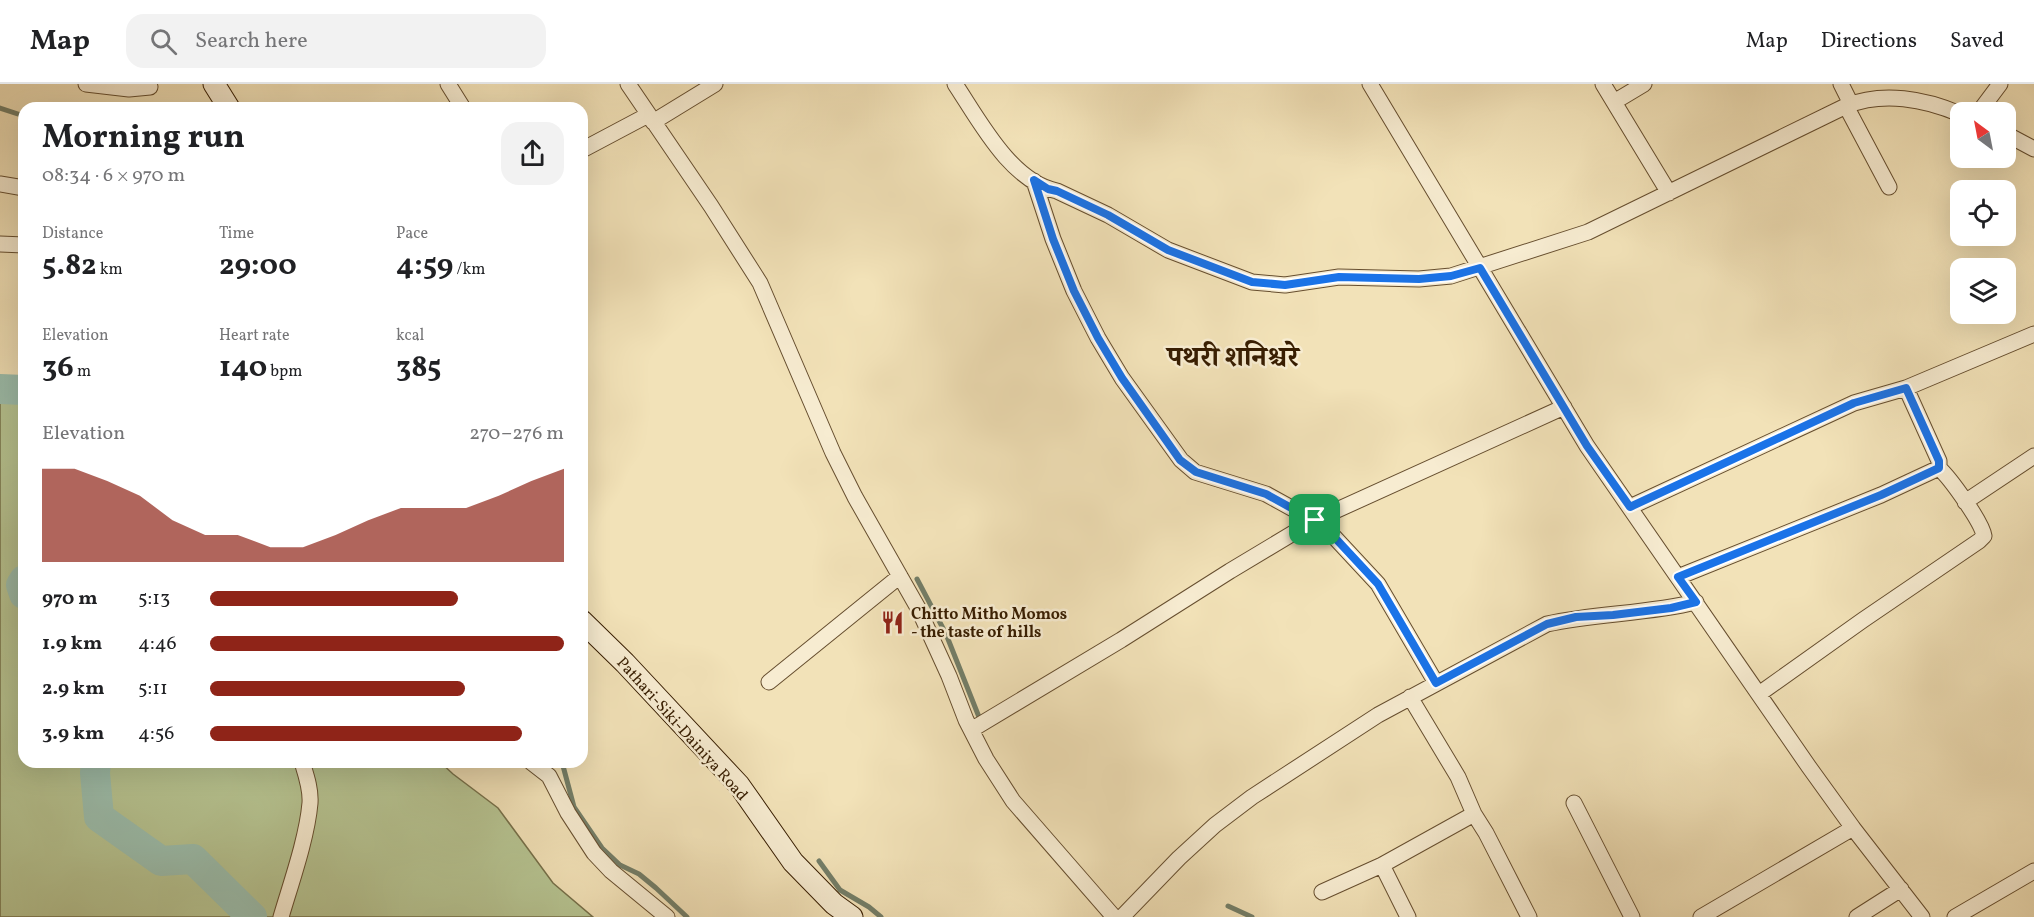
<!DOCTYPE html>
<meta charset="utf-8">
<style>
:root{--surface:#fff;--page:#f2f2f2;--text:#202124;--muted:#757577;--line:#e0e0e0;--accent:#8f2418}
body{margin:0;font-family:Vollkorn,"Noto Serif Devanagari",serif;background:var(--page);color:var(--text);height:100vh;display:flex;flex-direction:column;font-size:22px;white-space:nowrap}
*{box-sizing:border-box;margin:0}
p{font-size:20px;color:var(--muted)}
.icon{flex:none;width:33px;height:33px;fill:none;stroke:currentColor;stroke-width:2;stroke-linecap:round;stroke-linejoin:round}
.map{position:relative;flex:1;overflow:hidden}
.sheet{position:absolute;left:18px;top:18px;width:570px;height:666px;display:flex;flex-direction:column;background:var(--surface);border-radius:18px;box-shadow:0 6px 24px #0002}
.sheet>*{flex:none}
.needle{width:39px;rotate:328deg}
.fabs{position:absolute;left:1950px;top:18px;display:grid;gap:12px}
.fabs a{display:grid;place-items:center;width:66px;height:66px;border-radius:12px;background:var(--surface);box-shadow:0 6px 24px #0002;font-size:30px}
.pin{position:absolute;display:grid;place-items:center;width:51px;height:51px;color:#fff;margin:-26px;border-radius:12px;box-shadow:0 3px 9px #0006}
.round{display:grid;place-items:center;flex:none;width:63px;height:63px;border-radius:18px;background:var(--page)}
.summary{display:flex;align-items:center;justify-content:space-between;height:102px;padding:0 24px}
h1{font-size:33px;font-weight:700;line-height:45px}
.metrics{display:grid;grid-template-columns:repeat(3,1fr);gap:9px;height:102px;padding:6px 24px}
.metrics div{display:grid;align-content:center}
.metrics b{font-size:30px;font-weight:700}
.metrics small{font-size:16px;font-weight:400}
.metrics p{font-size:16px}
.chart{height:168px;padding:12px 24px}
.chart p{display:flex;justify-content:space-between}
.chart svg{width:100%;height:108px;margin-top:6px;fill:var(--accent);opacity:.7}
ul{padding:0 24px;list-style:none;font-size:20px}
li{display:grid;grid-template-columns:96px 72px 1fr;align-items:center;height:45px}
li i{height:15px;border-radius:8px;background:var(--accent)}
header{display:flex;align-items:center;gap:36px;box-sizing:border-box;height:84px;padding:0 30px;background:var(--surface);border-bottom:2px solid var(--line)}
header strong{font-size:28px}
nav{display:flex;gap:33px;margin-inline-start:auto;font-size:21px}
.search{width:420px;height:54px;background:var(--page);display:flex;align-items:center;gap:15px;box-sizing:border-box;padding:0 21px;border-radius:18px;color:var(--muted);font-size:22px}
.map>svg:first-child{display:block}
</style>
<header>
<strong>Map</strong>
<div class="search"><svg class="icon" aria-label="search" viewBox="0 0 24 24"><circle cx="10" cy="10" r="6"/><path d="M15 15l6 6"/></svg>Search here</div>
<nav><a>Map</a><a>Directions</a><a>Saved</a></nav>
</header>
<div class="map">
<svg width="2034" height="833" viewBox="0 0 2034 833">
<rect width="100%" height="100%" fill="#f2e2b8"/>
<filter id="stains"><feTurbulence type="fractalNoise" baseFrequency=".00333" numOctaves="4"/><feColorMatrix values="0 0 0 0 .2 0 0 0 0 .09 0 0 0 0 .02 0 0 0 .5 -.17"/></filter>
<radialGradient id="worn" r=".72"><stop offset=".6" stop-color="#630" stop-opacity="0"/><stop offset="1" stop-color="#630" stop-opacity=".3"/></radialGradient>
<path fill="#b6c492" stroke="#76704a" stroke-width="1.5" d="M0,305L24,306V678H440L453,690L498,724L553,799L593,833H0Z"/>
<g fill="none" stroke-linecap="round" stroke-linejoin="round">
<path stroke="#737e68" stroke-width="5" d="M0,24L24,32
M917,495L946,550L979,633
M562,678L574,723L602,764L620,781L639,790L656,804L687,833
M96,696L105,678
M819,777L840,806L869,823L881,833
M1228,822L1252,833"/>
<path stroke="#9bbead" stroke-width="30" d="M0,305L24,306
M24,496L21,501L24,510
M96,678L95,689L99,733L161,777L193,775L252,833"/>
<defs>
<path id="minor" d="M86,0L129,5L150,3
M448,0L463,24
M628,0L711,122L760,199L833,369L855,413L918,524L949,592L966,636L986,675L1013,717L1114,833
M955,0C979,36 1011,98 1057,107L1108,131L1168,166L1252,198L1285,201L1339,193L1419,195L1451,192L1588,148L1846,22C1883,7 1925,15 1960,30
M1370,0L1587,362L1809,683L1853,744L1922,833
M1603,0L1669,109
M1841,0L1851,20
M1614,18L1644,0
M1846,22L1889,103
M1979,28L2000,0
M653,38L715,0
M2006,50L2034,65
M582,66L648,31
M1034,97L1053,155L1074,207L1098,254L1122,294L1181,376L1195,388L1266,410L1324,442L1378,500L1436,599
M0,100L24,104
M0,160L24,161
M1906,304L1939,377V384
M1965,418L2034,372
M1630,423L1854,319L1906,304L2034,250
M1678,493L1881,411L1939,384C1950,394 1982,438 1984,452L1979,457L1863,536L1759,610
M769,598L900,492
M1410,613L1458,693L1474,730L1486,749L1529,833
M971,646L1121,556L1230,487L1315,436L1564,323
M531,678L549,692L568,729L594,769L611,787L667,833
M1574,719L1632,833
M1382,781L1408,833
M1322,808L1382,781L1474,730
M281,833C291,799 307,754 310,719C311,705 306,691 302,678
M1122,833L1179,774L1215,741L1252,713L1378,631L1547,540C1596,529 1647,530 1696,518
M1701,833L1853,744
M1857,833L1901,805
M1955,833L2034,787"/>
<path id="secondary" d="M214,0L229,24
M582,537L625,579L739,701L793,778L834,820L852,833"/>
</defs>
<use href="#minor" stroke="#664e2f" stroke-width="17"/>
<use href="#secondary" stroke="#371d01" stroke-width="23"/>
<use href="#minor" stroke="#f7ecd1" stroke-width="15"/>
<use href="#secondary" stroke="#f7ecd1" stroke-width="21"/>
</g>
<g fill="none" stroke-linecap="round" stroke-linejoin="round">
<defs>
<path id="route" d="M1034,96L1048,105L1057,107L1108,131L1168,166L1252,198L1285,201L1339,193L1419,195L1451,192L1480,184L1587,362L1630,423L1854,319L1906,304L1939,377V384L1881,411L1678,493L1696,518L1671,524L1613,531L1576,533L1547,540L1436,599L1378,500L1324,442L1266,410L1196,388L1180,376L1122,294L1098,254L1074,207L1053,155Z"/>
</defs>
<use href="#route" stroke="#fff" stroke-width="12"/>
<use href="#route" stroke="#1a73e8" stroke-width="8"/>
</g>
<defs>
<symbol id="restaurant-bare" viewBox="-9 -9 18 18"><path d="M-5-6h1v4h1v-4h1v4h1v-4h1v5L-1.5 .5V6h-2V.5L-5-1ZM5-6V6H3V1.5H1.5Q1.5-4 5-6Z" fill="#8f2418" stroke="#f7ecd1" stroke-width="2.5" paint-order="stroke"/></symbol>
</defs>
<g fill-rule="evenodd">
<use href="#restaurant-bare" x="876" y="522" width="33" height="33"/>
</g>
<g text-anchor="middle" stroke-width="5" stroke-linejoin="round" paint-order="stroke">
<g font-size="16" font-weight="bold" fill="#371d01" stroke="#f7ecd1" text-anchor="start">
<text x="911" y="535">Chitto Mitho Momos<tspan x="911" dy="18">- the taste of hills</tspan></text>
</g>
<g font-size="16" fill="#371d01" stroke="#f7ecd1">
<text transform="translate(683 644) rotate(48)" y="6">Pathari-Siki-Dainiya Road</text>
</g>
<g font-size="28" font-weight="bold" fill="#371d01" stroke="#f7ecd1">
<text x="1233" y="282">पथरी शनिश्चरे</text>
</g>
</g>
<rect width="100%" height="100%" filter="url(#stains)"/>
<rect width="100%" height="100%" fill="url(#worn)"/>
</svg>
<div class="fabs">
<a><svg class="needle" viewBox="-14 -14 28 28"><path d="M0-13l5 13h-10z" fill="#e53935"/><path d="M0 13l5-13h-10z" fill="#757577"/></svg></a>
<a><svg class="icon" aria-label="locate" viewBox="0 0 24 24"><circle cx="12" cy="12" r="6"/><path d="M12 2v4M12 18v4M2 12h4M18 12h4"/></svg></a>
<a><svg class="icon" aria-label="layers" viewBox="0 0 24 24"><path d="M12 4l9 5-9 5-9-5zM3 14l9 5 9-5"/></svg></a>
</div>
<div class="pin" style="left:1315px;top:436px;background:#1e9e55"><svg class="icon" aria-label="arrive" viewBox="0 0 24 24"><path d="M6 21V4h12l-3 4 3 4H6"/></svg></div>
<section class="sheet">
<div class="summary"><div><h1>Morning run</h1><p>08:34 · 6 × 970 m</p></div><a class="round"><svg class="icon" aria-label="share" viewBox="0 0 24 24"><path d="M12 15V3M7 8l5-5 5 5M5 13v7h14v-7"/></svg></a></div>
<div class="metrics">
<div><p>Distance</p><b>5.82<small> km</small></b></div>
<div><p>Time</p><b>29:00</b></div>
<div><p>Pace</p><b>4:59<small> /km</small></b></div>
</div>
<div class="metrics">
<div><p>Elevation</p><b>36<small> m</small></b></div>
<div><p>Heart rate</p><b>140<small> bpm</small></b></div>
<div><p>kcal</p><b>385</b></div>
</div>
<div class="chart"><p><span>Elevation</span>270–276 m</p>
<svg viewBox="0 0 160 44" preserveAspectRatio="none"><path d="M0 44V6L10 6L20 11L30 17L40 27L50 33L60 33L70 38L80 38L90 33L100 27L110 22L120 22L130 22L140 17L150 11L160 6V44z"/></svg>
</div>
<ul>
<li><b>970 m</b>5:13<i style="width:70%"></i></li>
<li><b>1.9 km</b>4:46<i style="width:100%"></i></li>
<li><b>2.9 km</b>5:11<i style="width:72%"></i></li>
<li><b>3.9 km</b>4:56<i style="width:88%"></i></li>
</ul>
</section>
</div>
